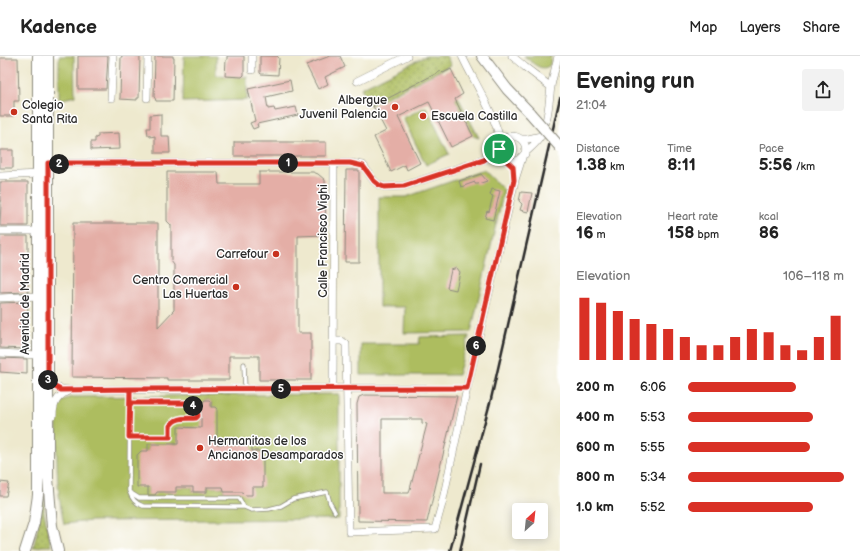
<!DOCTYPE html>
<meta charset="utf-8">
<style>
:root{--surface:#fff;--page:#f2f2f2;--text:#222;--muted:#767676;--line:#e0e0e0;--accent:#d93025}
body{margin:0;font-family:"Balsamiq Sans",sans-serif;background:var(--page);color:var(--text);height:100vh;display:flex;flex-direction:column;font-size:15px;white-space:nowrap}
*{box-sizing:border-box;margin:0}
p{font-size:13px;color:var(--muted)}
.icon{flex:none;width:22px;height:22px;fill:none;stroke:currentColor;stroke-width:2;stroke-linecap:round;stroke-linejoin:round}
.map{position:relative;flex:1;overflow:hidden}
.drawer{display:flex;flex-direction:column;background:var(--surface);width:300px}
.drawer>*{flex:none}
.needle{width:26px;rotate:27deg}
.fabs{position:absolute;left:512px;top:447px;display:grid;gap:8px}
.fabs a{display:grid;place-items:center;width:36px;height:36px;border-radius:4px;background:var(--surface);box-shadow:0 2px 10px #0003;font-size:20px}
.pin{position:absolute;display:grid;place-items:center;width:34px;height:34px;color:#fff;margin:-17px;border:2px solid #fff;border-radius:50%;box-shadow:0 1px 4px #0007}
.km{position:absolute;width:20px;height:20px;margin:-10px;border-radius:50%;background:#222;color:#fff;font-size:11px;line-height:20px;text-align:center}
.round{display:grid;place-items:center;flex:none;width:42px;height:42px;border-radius:4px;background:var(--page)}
.headline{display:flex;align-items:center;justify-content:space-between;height:68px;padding:0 16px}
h1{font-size:22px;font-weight:700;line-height:30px}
.figures{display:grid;grid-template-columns:repeat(3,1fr);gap:6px;height:68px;padding:4px 16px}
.figures div{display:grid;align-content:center}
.figures b{font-size:17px;font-weight:700}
.figures small{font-size:11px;font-weight:400}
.figures p{font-size:11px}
.chart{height:112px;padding:8px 16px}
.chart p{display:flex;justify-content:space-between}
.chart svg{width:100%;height:72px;margin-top:4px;stroke:var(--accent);stroke-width:6}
ul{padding:0 16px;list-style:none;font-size:13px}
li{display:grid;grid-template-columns:64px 48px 1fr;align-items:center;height:30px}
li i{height:10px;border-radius:5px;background:var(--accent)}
header{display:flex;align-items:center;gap:24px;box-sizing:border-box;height:56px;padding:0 20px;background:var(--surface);border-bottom:1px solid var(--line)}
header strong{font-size:19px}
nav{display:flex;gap:22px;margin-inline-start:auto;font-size:14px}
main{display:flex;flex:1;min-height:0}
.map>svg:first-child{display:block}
</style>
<header>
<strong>Kadence</strong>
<nav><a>Map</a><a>Layers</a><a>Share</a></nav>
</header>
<main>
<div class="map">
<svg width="560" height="495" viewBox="0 0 560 495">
<defs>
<pattern id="grass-dots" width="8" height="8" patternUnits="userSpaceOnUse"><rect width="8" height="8" fill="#adbd5f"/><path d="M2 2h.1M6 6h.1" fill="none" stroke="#8d9a4f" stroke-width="1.8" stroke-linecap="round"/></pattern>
</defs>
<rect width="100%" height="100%" fill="#fff"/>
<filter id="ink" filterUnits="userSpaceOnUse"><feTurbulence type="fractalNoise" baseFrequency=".025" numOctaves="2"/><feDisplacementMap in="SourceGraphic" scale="8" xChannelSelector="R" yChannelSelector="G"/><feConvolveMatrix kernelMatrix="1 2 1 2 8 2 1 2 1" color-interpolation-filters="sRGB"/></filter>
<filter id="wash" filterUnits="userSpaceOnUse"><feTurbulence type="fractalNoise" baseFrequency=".012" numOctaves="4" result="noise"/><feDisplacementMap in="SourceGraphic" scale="16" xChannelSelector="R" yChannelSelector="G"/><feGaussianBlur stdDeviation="0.9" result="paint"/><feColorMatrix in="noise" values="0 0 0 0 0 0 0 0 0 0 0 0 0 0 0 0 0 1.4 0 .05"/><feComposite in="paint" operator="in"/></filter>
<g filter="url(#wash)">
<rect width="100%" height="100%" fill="#eee9ce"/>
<path fill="url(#grass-dots)" stroke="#6c7445" d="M426,0H446L451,9L370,49L361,32Z
M458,41L479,82L473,80L455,43Z
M44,425V456L51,490H42L33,492C39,470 42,449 42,426Z"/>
<path fill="#adbd5f" stroke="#6c7445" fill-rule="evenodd" d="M59,0H74L75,40L59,44Z
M184,0H216V19L247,21V44L183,46Z
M524,0H551L550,9C541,17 532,6 524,0Z
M426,51L449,98L426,109L403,62Z
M484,114L504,134L471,276L404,277L405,251H379V141H406Z
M469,280L458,319H361V288H419L420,281Z
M339,338V463L91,465L64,468C55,430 57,391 57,352L63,344L72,341ZM205,344H209L211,346L217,388L252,395H260L252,431L235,436H224L223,431H207V436H193V431H176V436H164L156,431L149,439L148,437V431L141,395H148V390L188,387L178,371L195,372V381H201L203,346Z"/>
<g id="blocks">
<path fill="#e4aea6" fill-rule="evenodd" d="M78,0H108L106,33H78Z
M122,0H140L139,42H137V44L120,43L121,1Z
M155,0H173V2H174L173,45H156L155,42L154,41Z
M227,0H244V19L242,21L225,20L226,4H227Z
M260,0H277L279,2L278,19L261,18L260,17Z
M330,0H340L345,11L325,21L328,28L318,33L306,9Z
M0,2H18L19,45H14V60H0Z
M451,13L463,38L455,43L473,80L451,91L429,46L398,61L420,107L407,114L405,109L391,116L374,81L386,75L373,50L441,15L443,17Z
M290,24L292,35L266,41L268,53L274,52L275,55L296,51L298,59L257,68L258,71L253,73L250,67L255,65L248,33Z
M161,58V80H169L170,97H155V80L150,81V79H148L147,72H150V59Z
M119,77L120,93L91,94V86H95V82L98,81V78Z
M234,86H326V100H234Z
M0,94H13V112H0Z
M346,114H359V206H345Z
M167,116H218L219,128H259V116H313L318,118L325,124L326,179L298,180V277H311V324H259V300H229V324H167V322L72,321L73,167H158V271L174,254V209L171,205V169L167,165Z
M481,118L487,125L478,128H475V126L461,131L459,125Z
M0,126H28V170H0L1,145H0Z
M492,133L500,135L493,164L485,162L487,155L489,156L491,147L493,140L490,139Z
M521,136L532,137L528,156L520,154L522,148L519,145Z
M0,180H28V236L0,237Z
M457,212L460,216L456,234L447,232L451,214Z
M28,246L27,293L0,292V247Z
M0,302L27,303V318L0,316Z
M364,339L457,340L427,466L358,465L357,348L359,341ZM382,363H422V367L427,368L409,437H382Z
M205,344H209L211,346V351H215L217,353V388H252V395H259L263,399V431H252V439H245L242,436H224L223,431H207V436H193V431H176V436H157L155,439H148V431H137V399L141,395H148V388H178V371L201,372V353L203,351V346Z
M0,426L9,427L6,440H0Z"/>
</g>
</g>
<g filter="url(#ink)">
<use href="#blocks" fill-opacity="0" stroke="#8c8a7c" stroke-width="1"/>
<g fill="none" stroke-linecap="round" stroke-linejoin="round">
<defs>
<path id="service" d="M244,308L245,333
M130,333L129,435C132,443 135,447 143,450L236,451H244L251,454L269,453L281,450L293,443L327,436L330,447L335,456
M129,381H170V369C176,360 186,363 196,362L198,360C198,354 196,350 190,348C182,344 141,347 130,347
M131,437L139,442H239L244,451"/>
<path id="pedestrian" d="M424,332H467"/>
<path id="minor" d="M462,0C475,28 495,57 501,88
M512,0L525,11L551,31
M252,14V0
M357,25L407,0
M111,42L113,0
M147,42L148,0
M521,83H528L541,80
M525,98C530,79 504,73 500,90C499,94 500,98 503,101C510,111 520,104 525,97C530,92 536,88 540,81C548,68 549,46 551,30C553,20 556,10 558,0
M48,107H350L363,109L374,125L379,129L385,131L404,130L483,104L499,93
M0,120L38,118
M0,175H38
M0,242L38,240
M333,285H342L346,288L349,476L435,473L442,448L467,332L515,124L522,102
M0,297L38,299
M48,324C55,331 60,334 70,334L424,332
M333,332L334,107
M53,360C53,348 57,340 68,335"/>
<path id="primary" d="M48,0V422L52,470L58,495
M482,0L507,33L530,57
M25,495L34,467L38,439V0"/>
</defs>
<use href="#service" stroke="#8c8a7c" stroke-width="5"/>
<use href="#pedestrian" stroke="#8c8a7c" stroke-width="6"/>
<use href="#minor" stroke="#8c8a7c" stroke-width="8"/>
<use href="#primary" stroke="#8c8a7c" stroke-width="12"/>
<use href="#service" stroke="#fff" stroke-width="3.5"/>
<use href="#pedestrian" stroke="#fff" stroke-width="5"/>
<use href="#minor" stroke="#fff" stroke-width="7"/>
<use href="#primary" stroke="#fff" stroke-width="10"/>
<path stroke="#2b2b2b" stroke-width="2.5" d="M450,495L491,343L560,42
M460,495L480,408"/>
<defs>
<path id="primary-bridge" d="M530,57L560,91"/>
</defs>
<use href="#primary-bridge" stroke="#8c8a7c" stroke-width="12" stroke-linecap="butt"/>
<use href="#primary-bridge" stroke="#fff" stroke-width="10"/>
</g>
</g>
<g fill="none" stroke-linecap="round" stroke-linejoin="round" filter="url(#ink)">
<defs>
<path id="route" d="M499,93L484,104L404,130L384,131L379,129L374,125L363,110L350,107H48V324L55,331L61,334L130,333L129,381H170V370C176,360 186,363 196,362L198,360C198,353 194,349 187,347H130V333L467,332L514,124L513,111L502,101L499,93"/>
</defs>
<use href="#route" stroke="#fff" stroke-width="8"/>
<use href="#route" stroke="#d93025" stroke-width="5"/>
</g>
<g fill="#c8321e" stroke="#fff" stroke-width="1.5">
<circle cx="395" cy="51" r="4"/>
<circle cx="14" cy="56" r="4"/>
<circle cx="423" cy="60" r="4"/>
<circle cx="276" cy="198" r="4"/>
<circle cx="236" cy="231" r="4"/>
<circle cx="200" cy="392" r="4"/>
</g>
<g text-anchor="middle" stroke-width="3" stroke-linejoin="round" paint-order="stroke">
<g font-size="12" fill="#2b2b2b" stroke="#fff" text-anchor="end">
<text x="387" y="48">Albergue<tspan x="387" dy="14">Juvenil Palencia</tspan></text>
<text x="22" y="53" text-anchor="start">Colegio<tspan x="22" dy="14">Santa Rita</tspan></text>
<text x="431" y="64" text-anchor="start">Escuela Castilla</text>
<text x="268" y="202">Carrefour</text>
<text x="228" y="228">Centro Comercial<tspan x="228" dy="14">Las Huertas</tspan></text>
<text x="208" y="389" text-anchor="start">Hermanitas de los<tspan x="208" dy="14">Ancianos Desamparados</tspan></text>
</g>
<g font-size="12" fill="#2b2b2b" stroke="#fff">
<text transform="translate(323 185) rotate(-90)" y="4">Calle Francisco Vighi</text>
<text transform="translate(25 248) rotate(-90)" y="4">Avenida de Madrid</text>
</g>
</g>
</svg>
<div class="fabs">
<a><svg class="needle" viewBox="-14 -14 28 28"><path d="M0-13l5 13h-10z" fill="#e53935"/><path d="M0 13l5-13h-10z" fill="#767676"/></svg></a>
</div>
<div class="pin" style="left:499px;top:93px;background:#1e9e55"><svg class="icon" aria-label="arrive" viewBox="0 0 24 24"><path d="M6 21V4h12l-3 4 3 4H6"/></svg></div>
<b class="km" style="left:288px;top:107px">1</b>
<b class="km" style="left:59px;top:108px">2</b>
<b class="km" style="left:48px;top:324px">3</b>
<b class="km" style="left:193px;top:350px">4</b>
<b class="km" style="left:281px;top:333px">5</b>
<b class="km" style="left:476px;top:290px">6</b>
</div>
<section class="drawer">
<div class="headline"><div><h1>Evening run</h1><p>21:04</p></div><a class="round"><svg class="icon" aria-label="share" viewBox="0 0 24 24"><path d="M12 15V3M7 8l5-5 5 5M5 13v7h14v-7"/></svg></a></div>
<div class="figures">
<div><p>Distance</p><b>1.38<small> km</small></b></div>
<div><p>Time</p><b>8:11</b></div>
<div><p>Pace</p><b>5:56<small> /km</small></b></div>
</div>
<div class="figures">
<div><p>Elevation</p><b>16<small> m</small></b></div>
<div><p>Heart rate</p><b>158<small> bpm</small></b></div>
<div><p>kcal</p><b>86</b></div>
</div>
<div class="chart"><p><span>Elevation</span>106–118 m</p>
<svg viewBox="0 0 160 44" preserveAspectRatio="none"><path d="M5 44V6M15 44V9M25 44V14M35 44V19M45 44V22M55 44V25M65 44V30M75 44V35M85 44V35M95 44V30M105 44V25M115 44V27M125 44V35M135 44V38M145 44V30M155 44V17"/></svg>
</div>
<ul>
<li><b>200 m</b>6:06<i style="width:69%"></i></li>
<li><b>400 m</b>5:53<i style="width:80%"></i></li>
<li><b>600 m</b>5:55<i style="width:78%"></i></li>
<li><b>800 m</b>5:34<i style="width:100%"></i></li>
<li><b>1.0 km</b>5:52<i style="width:80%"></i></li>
</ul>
</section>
</main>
